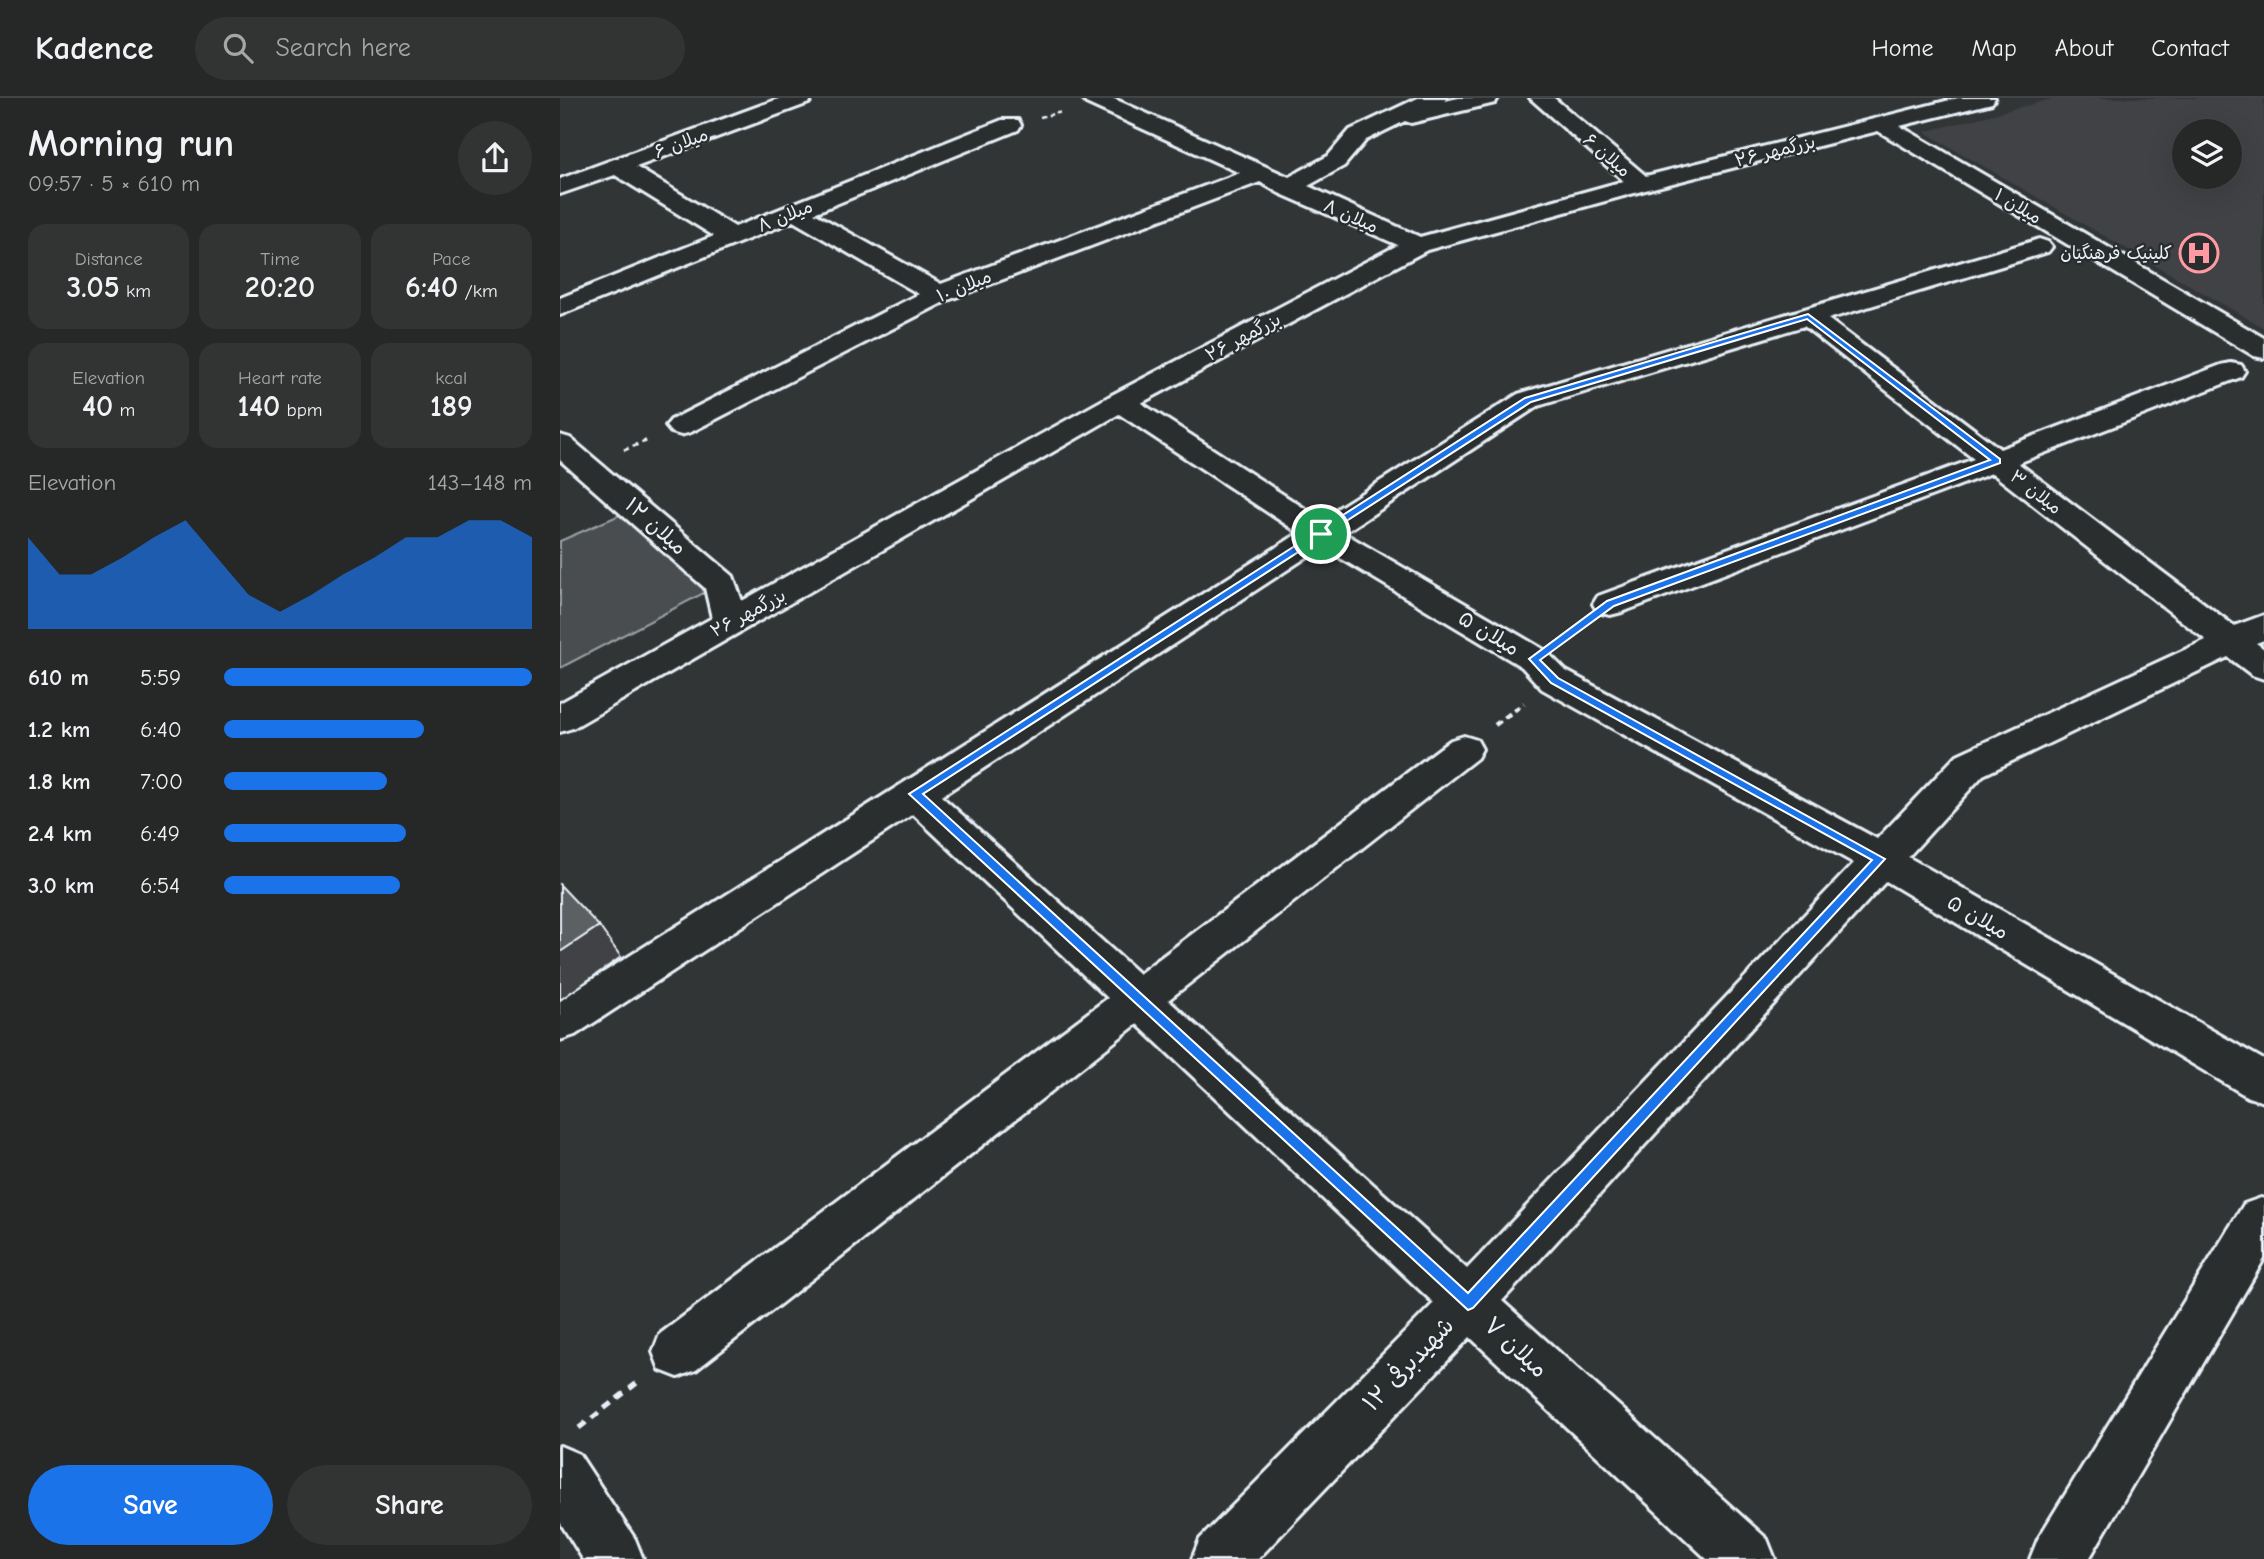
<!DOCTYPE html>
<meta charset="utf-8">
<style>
:root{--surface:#262828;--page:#323434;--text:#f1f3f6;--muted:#a4a6a8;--line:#424445;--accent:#1a73e8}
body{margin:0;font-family:"Comic Neue","Playpen Sans Arabic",sans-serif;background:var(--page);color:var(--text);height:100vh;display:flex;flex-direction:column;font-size:26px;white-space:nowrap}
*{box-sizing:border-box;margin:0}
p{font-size:23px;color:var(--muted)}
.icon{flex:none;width:38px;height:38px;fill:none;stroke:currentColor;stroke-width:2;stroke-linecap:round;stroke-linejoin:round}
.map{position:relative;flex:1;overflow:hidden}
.details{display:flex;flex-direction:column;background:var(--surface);width:560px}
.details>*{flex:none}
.buttons{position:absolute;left:1612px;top:21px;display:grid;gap:14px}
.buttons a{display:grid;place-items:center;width:70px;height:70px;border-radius:50%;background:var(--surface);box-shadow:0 7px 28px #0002,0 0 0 2px var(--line);font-size:35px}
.pin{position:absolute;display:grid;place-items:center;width:60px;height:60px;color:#fff;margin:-30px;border:4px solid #fff;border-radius:50%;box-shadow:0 2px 7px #0007}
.round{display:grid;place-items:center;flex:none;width:74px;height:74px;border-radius:37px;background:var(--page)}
.summary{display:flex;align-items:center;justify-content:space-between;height:119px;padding:0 28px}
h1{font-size:38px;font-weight:600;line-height:52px}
.stats{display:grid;grid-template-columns:repeat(3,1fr);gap:10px;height:119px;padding:7px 28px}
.stats div{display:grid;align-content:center;border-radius:18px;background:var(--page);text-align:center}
.stats b{font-size:30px;font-weight:600}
.stats small{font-size:19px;font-weight:400}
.stats p{font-size:19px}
.chart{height:196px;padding:14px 28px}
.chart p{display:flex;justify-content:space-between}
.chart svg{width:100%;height:126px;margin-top:7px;fill:var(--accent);opacity:.7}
.action{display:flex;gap:14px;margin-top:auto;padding:14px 28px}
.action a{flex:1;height:80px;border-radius:42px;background:var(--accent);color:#fff;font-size:28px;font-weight:600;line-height:80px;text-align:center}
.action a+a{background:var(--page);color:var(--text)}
ul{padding:0 28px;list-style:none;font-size:23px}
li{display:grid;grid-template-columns:112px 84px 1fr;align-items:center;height:52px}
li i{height:18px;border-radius:9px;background:var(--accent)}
header{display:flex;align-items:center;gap:42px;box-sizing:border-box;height:98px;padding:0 35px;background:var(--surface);border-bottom:2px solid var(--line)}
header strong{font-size:33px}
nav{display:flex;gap:38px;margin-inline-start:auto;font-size:24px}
.search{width:490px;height:63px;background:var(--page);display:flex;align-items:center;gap:18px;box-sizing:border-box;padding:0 24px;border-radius:38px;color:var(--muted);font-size:26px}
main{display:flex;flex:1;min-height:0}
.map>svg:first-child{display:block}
</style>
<header>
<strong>Kadence</strong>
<div class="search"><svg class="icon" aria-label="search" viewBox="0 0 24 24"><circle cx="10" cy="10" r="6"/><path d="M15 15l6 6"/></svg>Search here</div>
<nav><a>Home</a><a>Map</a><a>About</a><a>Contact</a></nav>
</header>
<main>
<section class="details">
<div class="summary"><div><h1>Morning run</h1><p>09:57 · 5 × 610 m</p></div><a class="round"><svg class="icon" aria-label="share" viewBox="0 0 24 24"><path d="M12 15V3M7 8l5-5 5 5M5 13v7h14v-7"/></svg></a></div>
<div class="stats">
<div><p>Distance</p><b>3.05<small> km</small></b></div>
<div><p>Time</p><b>20:20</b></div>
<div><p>Pace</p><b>6:40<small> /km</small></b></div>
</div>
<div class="stats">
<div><p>Elevation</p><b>40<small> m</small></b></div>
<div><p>Heart rate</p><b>140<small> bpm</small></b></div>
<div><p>kcal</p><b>189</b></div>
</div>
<div class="chart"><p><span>Elevation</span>143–148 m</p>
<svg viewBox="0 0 160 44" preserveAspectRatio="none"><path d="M0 44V12L10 25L20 25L30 19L40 12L50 6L60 19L70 32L80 38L90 32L100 25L110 19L120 12L130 12L140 6L150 6L160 12V44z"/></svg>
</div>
<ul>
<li><b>610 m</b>5:59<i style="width:100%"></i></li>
<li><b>1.2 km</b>6:40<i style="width:65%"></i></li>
<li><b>1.8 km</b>7:00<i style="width:53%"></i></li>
<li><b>2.4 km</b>6:49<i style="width:59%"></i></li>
<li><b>3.0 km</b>6:54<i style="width:57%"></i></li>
</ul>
<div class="action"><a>Save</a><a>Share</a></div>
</section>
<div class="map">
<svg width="1704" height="1461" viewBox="0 0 1704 1461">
<rect width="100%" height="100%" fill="#323536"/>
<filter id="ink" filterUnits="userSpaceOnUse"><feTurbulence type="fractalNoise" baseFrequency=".0143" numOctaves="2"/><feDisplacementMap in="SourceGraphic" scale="14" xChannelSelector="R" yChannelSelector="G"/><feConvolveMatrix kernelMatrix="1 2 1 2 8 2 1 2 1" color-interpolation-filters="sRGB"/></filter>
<g filter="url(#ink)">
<path fill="#3f4244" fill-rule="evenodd" d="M1496,0H1704V230L1364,34ZM1624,33H1670V79H1624Z"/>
<path fill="#494d4f" stroke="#989fa4" stroke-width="2" d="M76,410L161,486L0,570V443Z"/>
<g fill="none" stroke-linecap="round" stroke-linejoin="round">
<defs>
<path id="street" d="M221,0H252L249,5L76,69L175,129L442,22H458L461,27L458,32L254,115L381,186L680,75L526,5L523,0H552L729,79L768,58L790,32L858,0H887L884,3L899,0H938L935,5L851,25L845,23L806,42L784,68L748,88L860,139L1064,83L970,0H994L1086,78L1398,0H1435L1432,5L1340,28L1704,240V260L1694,258L1318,33L1089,91L867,152L581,305L761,421L958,296L1470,144L1479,141L1488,144L1492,149L1488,154L1268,221L1440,351L1661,267L1671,265L1681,267L1685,273L1681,279L1458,365L1674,528L1704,517V542L1696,545L1704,551V581L1692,577L1668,559L1423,677L1348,759L1704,962V1004L1688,999L1326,783L942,1203L1207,1441L1215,1461H1147L910,1239L698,1461H632L640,1441L874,1205L577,926L136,1272L118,1279L100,1272L93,1254L100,1236L548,900L353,716L15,937L0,942V902L739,435L559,316L13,630L0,634V605L152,520L145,490L0,362V337L10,340L173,478L182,503L550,298L838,147L719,95L700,84L388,202L131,334L121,337L111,334L106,328L111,322L359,196L233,123L0,217V200L154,138L55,77L0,96V81ZM1244,228L1414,361L1038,498L1033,506L1038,514L1050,517L1062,514L1432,375L1646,542L1397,657L1317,741L1006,573L986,553L784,435L978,308ZM762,449L962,569L982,591L1294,765L907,1171L608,902L917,660L922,651L917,642L904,638L891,642L579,876L381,698Z
M1701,1100L1704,1101V1161L1529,1461H1470L1478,1441L1684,1106Z
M0,1348L19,1356L75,1441L83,1461H23L0,1424Z"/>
</defs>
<use href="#street" stroke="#e8f1f8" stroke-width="6"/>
<path stroke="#e8f1f8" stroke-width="2.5" stroke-dasharray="4.5 3.5" stroke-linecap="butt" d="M480,19L502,14"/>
<path stroke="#e8f1f8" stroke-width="3.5" stroke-dasharray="5 4.5" stroke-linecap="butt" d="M64,352L88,342"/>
<path stroke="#e8f1f8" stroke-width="4.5" stroke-dasharray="7 5" stroke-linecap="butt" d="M935,627L964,605"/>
<path stroke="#e8f1f8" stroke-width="5" stroke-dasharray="9 7" stroke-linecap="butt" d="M19,1330L81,1282"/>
<use href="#street" fill="#2a2d2e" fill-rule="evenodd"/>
</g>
<path fill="#404345" stroke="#e8f1f8" stroke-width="2" d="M39,828L61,859L0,902V854Z"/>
<path fill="#5c6063" stroke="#e8f1f8" stroke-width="2" d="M0,787L39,828L0,854Z"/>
</g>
<path fill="#1a73e8" stroke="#fff" stroke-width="2" fill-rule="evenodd" d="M1248,216L1440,361V365L1054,508L980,562L998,580L1325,761L913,1210L908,1212L349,696L965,300ZM1247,221L1430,362L1047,503L969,561L991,585L1312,762L908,1195L363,696L971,304Z"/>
<defs>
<symbol id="hospital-ring" viewBox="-11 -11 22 22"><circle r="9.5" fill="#2a2d2e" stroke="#ff9aa2" stroke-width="1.5"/><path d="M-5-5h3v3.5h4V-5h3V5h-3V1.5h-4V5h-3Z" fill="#ff9aa2"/></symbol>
</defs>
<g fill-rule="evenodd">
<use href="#hospital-ring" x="1617" y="133" width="44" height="44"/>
</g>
<g text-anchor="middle" stroke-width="5" stroke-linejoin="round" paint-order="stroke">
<g font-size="18" fill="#e8f1f8" stroke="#2a2d2e">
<text transform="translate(121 45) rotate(-20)" y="6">میلان ۶</text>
<text transform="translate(1215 53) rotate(-14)" y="6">بزرگمهر ۲۶</text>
<text transform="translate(1047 57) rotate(41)" y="6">میلان ۶</text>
<text transform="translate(1458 108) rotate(31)" y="6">میلان ۱</text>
<text transform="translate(225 118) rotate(-22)" y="6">میلان ۸</text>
<text transform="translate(791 118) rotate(24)" y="6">میلان ۸</text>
<text transform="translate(404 188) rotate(-22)" y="6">میلان ۱۰</text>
<text transform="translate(683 239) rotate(-28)" y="6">بزرگمهر ۲۶</text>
<text transform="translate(1476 394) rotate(38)" y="6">میلان ۳</text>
<text transform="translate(188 515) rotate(-28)" y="6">بزرگمهر ۲۶</text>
</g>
<g font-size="18" fill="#e8f1f8" stroke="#2a2d2e" text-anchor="end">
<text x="1612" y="161">کلینیک فرهنگیان</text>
</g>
<g font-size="21" fill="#e8f1f8" stroke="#2a2d2e">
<text transform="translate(96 428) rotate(42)" y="7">میلان ۱۲</text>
<text transform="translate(929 535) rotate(31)" y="7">میلان ۵</text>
<text transform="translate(1418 819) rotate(30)" y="7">میلان ۵</text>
</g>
<g font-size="24" fill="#e8f1f8" stroke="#2a2d2e">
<text transform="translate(956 1249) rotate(43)" y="8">میلان ۷</text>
<text transform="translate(848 1266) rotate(-46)" y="8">شهیدبرفی ۱۲</text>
</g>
</g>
</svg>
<div class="buttons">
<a><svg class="icon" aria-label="layers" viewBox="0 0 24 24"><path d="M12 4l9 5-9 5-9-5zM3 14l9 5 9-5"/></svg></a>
</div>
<div class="pin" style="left:761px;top:436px;background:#1e9e55"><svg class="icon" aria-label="arrive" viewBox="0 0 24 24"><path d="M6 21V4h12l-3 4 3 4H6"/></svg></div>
</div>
</main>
